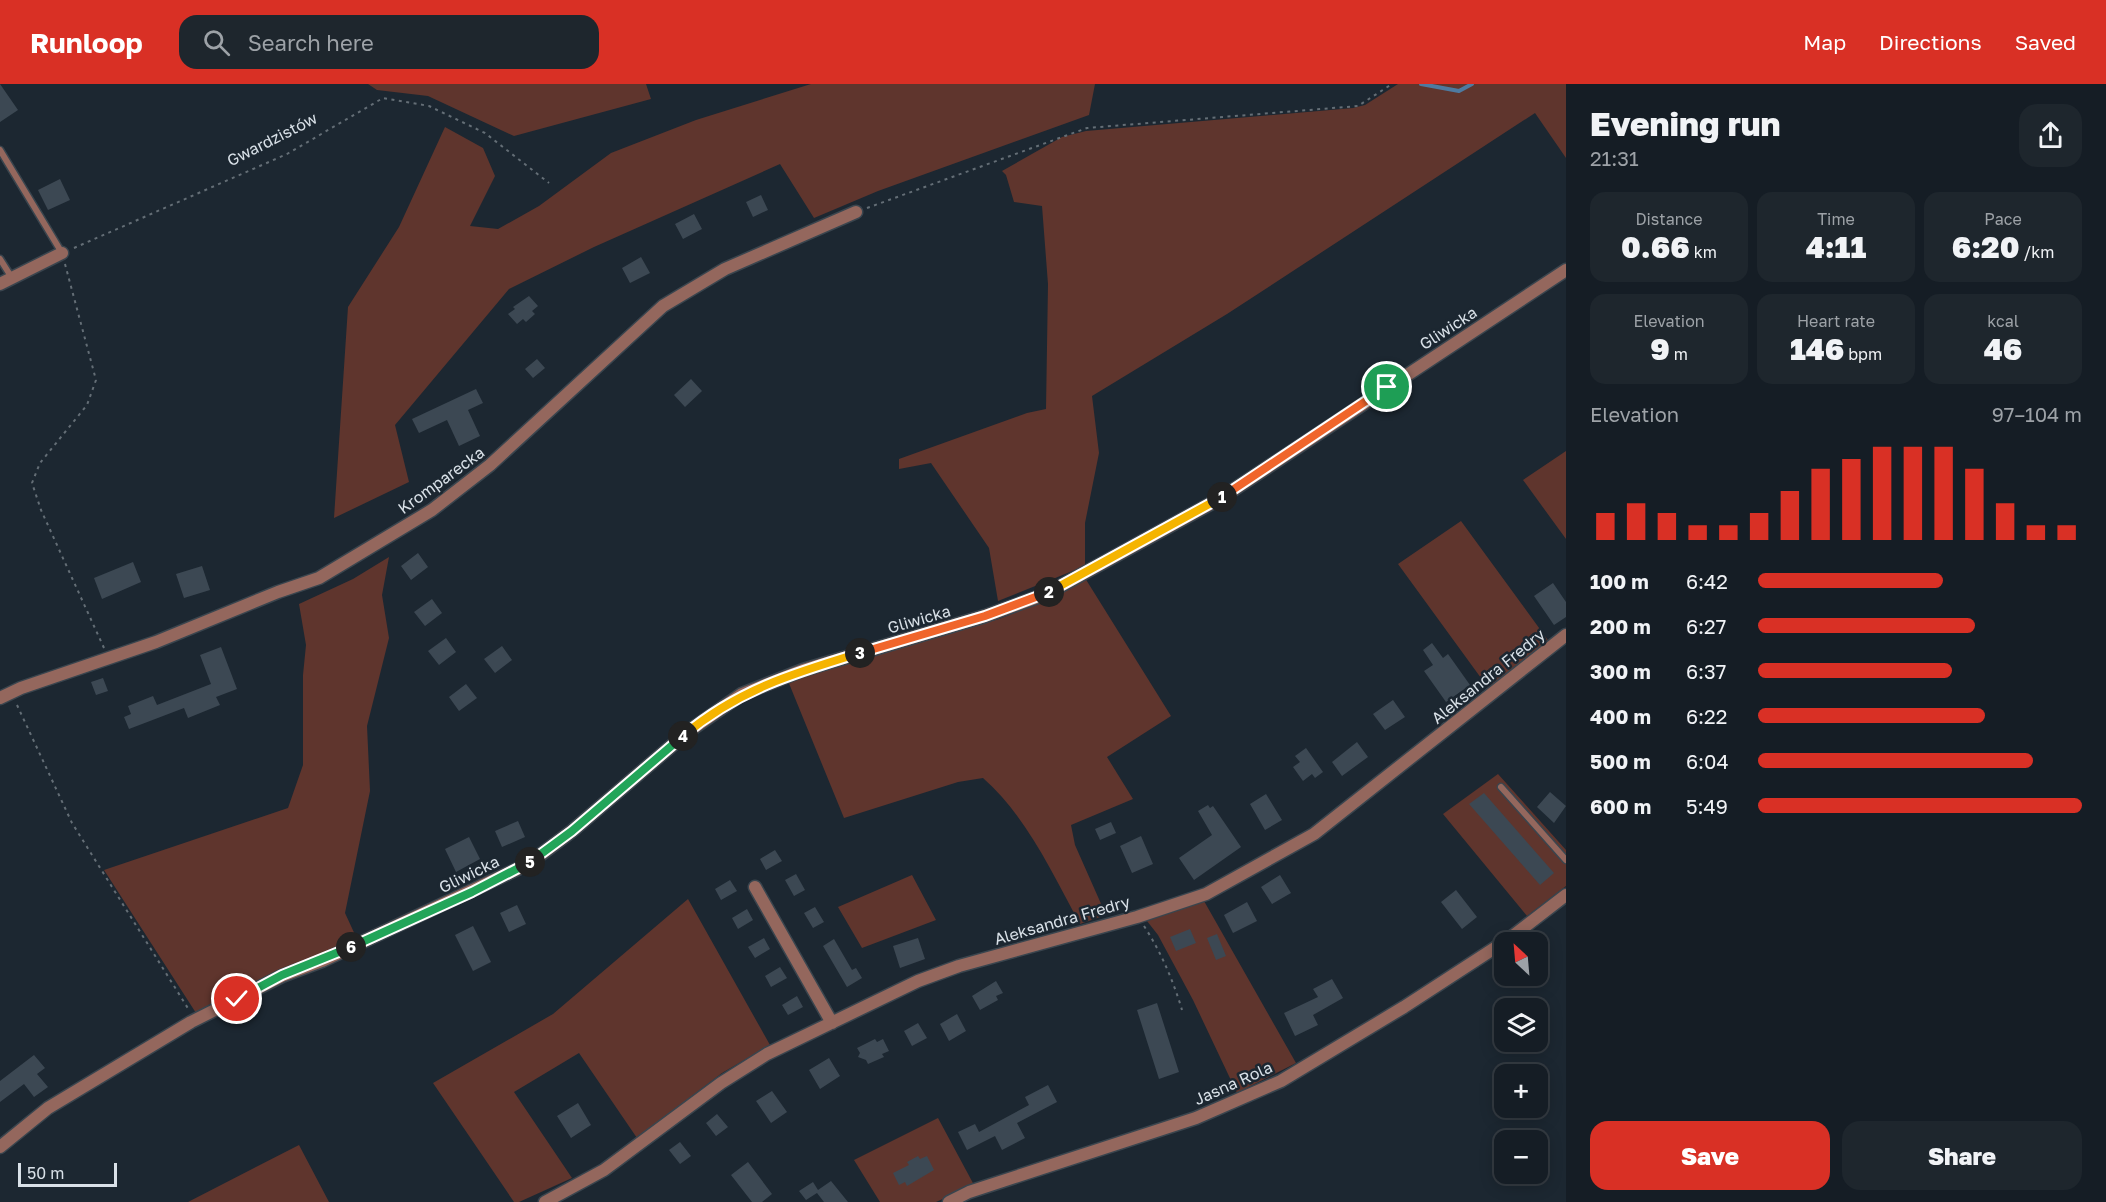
<!DOCTYPE html>
<meta charset="utf-8">
<style>
:root{--surface:#151d25;--page:#1e262d;--text:#f1f3f6;--muted:#9da2a7;--line:#343b42;--accent:#d93025}
body{margin:0;font-family:"Golos Text",sans-serif;background:var(--page);color:var(--text);height:100vh;display:flex;flex-direction:column;font-size:22px;white-space:nowrap}
*{box-sizing:border-box;margin:0}
p{font-size:20px;color:var(--muted)}
.icon{flex:none;width:33px;height:33px;fill:none;stroke:currentColor;stroke-width:2;stroke-linecap:round;stroke-linejoin:round}
.map{position:relative;flex:1;overflow:hidden}
.details{display:flex;flex-direction:column;background:var(--surface);width:540px}
.details>*{flex:none}
.needle{width:39px;rotate:334deg}
.controls{position:absolute;left:1494px;top:848px;display:grid;gap:12px}
.controls a{display:grid;place-items:center;width:54px;height:54px;border-radius:12px;background:var(--surface);box-shadow:0 3px 15px #0003,0 0 0 2px var(--line);font-size:30px}
.scale{position:absolute;left:18px;bottom:15px;width:99px;box-sizing:border-box;padding-left:6px;border:3px solid #d9e1e8;border-top:0;font-size:16px;line-height:21px;white-space:nowrap;color:#d9e1e8;-webkit-text-stroke:4px #1c2731;paint-order:stroke}
.pin{position:absolute;display:grid;place-items:center;width:51px;height:51px;color:#fff;margin:-26px;border:3px solid #fff;border-radius:50%;box-shadow:0 2px 6px #0007}
.km{position:absolute;width:30px;height:30px;margin:-15px;border-radius:50%;background:#222;color:#fff;font-size:16px;line-height:30px;text-align:center}
.round{display:grid;place-items:center;flex:none;width:63px;height:63px;border-radius:18px;background:var(--page)}
.overview{display:flex;align-items:center;justify-content:space-between;height:102px;padding:0 24px}
h1{font-size:33px;font-weight:800;line-height:45px}
.figures{display:grid;grid-template-columns:repeat(3,1fr);gap:9px;height:102px;padding:6px 24px}
.figures div{display:grid;align-content:center;border-radius:15px;background:var(--page);text-align:center}
.figures b{font-size:30px;font-weight:800}
.figures small{font-size:16px;font-weight:400}
.figures p{font-size:16px}
.chart{height:168px;padding:12px 24px}
.chart p{display:flex;justify-content:space-between}
.chart svg{width:100%;height:108px;margin-top:6px;stroke:var(--accent);stroke-width:6}
.action{display:flex;gap:12px;margin-top:auto;padding:12px 24px}
.action a{flex:1;height:69px;border-radius:18px;background:var(--accent);color:#fff;font-size:24px;font-weight:800;line-height:69px;text-align:center}
.action a+a{background:var(--page);color:var(--text)}
ul{padding:0 24px;list-style:none;font-size:20px}
li{display:grid;grid-template-columns:96px 72px 1fr;align-items:center;height:45px}
li i{height:15px;border-radius:8px;background:var(--accent)}
header{display:flex;align-items:center;gap:36px;box-sizing:border-box;height:84px;padding:0 30px;background:var(--accent);color:#fff}
header strong{font-size:28px}
nav{display:flex;gap:33px;margin-inline-start:auto;font-size:21px}
.search{width:420px;height:54px;background:var(--page);display:flex;align-items:center;gap:15px;box-sizing:border-box;padding:0 21px;border-radius:18px;color:var(--muted);font-size:22px}
main{display:flex;flex:1;min-height:0}
.map>svg:first-child{display:block}
</style>
<header>
<strong>Runloop</strong>
<div class="search"><svg class="icon" aria-label="search" viewBox="0 0 24 24"><circle cx="10" cy="10" r="6"/><path d="M15 15l6 6"/></svg>Search here</div>
<nav><a>Map</a><a>Directions</a><a>Saved</a></nav>
</header>
<main>
<div class="map">
<svg width="1566" height="1118" viewBox="0 0 1566 1118">
<rect width="100%" height="100%" fill="#1c2731"/>
<path fill="#5f352d" d="M368,0H646L651,15L514,52L428,12L377,6Z
M811,0H1095L1089,31L878,107L814,134L780,80L594,163L509,205L395,341L409,398L334,434L348,223L399,143L445,43L483,64L495,92L470,142L498,145L539,122L611,69L696,36Z
M1398,0H1566V74L1535,29L1227,230L1092,312L1099,369L1085,439V482L998,517L989,464L931,379L899,385V375L1027,329L1046,325L1048,200L1042,122L1014,118L1006,91L1002,87L1062,53L1086,47L1353,24L1365,21Z
M1566,367V455L1523,396Z
M1461,437L1550,559L1489,605L1398,480Z
M389,473L382,511L389,554L367,642L370,707L345,829L357,855L196,929L104,786L288,724L303,681V591L306,561L299,520L353,495Z
M1085,494L1171,632L1107,673L1133,715L1071,741L1075,761L1106,831L1080,840C1052,789 1027,733 983,694L958,698L844,734L788,597L809,588L999,535L1049,515Z
M1498,690L1566,766V802L1527,832L1443,730Z
M912,791L936,836L862,864L838,823Z
M688,815L770,961L722,989L637,1054L579,969L514,1008L572,1094L519,1118H514L433,999L553,930Z
M1204,817L1296,979L1237,1009L1193,916L1158,851L1147,837Z
M938,1034L974,1101L936,1118H880L854,1076Z
M299,1061L329,1118H188Z"/>
<g fill="none" stroke-linecap="round" stroke-linejoin="round">
<path stroke="#4e7aa0" stroke-width="4" d="M1421,0L1459,7L1472,0"/>
</g>
<path fill="#3c4853" d="M0,0L18,26L0,38Z
M60,95L70,116L48,126L38,106Z
M761,111L768,126L753,133L746,118Z
M694,130L702,145L683,155L675,140Z
M641,173L650,189L630,199L622,184Z
M529,212L538,222L532,227L535,230L526,238L523,235L517,240L508,230L515,225L513,223Z
M537,275L545,284L533,294L525,285Z
M691,295L702,307L685,323L674,311Z
M476,305L483,319L468,326L480,352L459,362L447,336L419,349L412,335Z
M418,469L428,483L411,496L401,482Z
M133,478L141,498L102,515L94,494Z
M202,482L210,506L184,514L176,490Z
M1553,499L1566,518V533L1554,541L1534,512Z
M432,515L442,529L425,542L414,528Z
M446,554L456,568L439,581L428,567Z
M1432,559L1443,574L1448,570L1470,601L1446,618L1424,587L1433,581L1423,566Z
M502,562L512,576L495,589L484,575Z
M221,563L237,605L216,613L220,621L188,634L184,624L129,645L124,633L131,630L128,622L153,612L157,621L211,600L200,571Z
M103,594L108,607L96,611L91,598Z
M466,600L477,614L459,627L449,613Z
M1393,616L1405,633L1385,646L1373,630Z
M1357,658L1368,673L1342,692L1332,678Z
M1306,664L1323,688L1315,694L1312,690L1303,697L1293,683L1300,678L1295,672Z
M1550,708L1566,722L1554,739L1537,723Z
M1484,709L1554,789L1540,801L1469,720Z
M1266,710L1282,736L1265,746L1250,720Z
M1208,721L1210,724L1213,722L1241,763L1194,796L1179,774L1212,751L1198,727Z
M518,737L525,753L502,763L495,747Z
M1111,738L1116,749L1100,756L1095,745Z
M1141,752L1153,780L1132,789L1120,762Z
M469,753L480,775L456,788L445,765Z
M775,766L782,777L766,786L760,775Z
M796,790L805,806L794,812L785,796Z
M1280,791L1291,809L1272,820L1261,803Z
M730,796L737,807L721,816L715,805Z
M1456,806L1477,833L1462,845L1441,818Z
M1247,818L1257,837L1233,849L1224,831Z
M517,821L526,840L509,848L500,829Z
M815,823L824,838L813,844L804,829Z
M747,825L753,836L738,845L732,834Z
M473,842L491,878L473,887L455,851Z
M1190,845L1196,859L1176,867L1170,853Z
M1217,850L1226,872L1216,876L1207,854Z
M764,854L770,865L755,874L748,863Z
M918,854L925,875L900,884L893,862Z
M834,855L852,886L856,884L862,894L847,903L823,862Z
M780,883L787,894L771,903L765,892Z
M1332,895L1343,914L1313,931L1318,941L1295,952L1284,929L1318,913L1313,905Z
M996,897L1003,909L996,912L998,916L980,926L972,912Z
M797,912L803,923L788,931L782,921Z
M1157,919L1179,988L1159,995L1137,926Z
M957,930L966,947L949,957L940,940Z
M918,939L927,954L912,962L904,947Z
M875,955L877,958L883,955L889,967L882,970L884,973L868,980L866,976L858,973L860,969L857,964Z
M34,971L45,984L37,990L48,1003L34,1013L24,1000L0,1018V997Z
M829,974L840,992L820,1005L809,986Z
M1048,1001L1057,1018L1017,1039L1025,1054L1002,1066L995,1052L967,1066L958,1048L975,1040L979,1048L1029,1021L1025,1013Z
M772,1007L787,1028L771,1039L756,1017Z
M578,1019L591,1041L571,1054L557,1032Z
M717,1030L728,1043L716,1052L706,1039Z
M680,1058L691,1072L680,1080L669,1066Z
M918,1072L920,1075L927,1072L934,1086L907,1102L905,1098L899,1101L893,1089L909,1081L907,1078Z
M748,1078L772,1110L762,1118H752L731,1091Z
M831,1097L848,1118H824L817,1109L806,1116L799,1107L813,1098L818,1106Z"/>
<g fill="none" stroke-linecap="round" stroke-linejoin="round">
<defs>
<path id="service" d="M0,66L62,169
M0,175L12,194
M1501,703L1566,776"/>
<path id="minor" d="M0,200L62,169
M0,614L21,604L156,558L278,508L319,494L432,426L490,381L663,222L725,185L856,128
M755,803L832,939
M1505,858L1566,811
M0,1063L48,1024L191,938L282,892L322,877L528,780L572,747L689,647L742,610L803,586L985,532L1046,510L1221,414L1566,186
M545,1118L604,1086L721,999L767,970L918,897L959,882L1137,833L1206,810L1314,750L1566,551
M949,1118L969,1108L1196,1034L1281,997L1404,923L1504,858"/>
</defs>
<use href="#service" stroke="#3a454e" stroke-width="9"/>
<use href="#minor" stroke="#3a454e" stroke-width="15"/>
<path stroke="#646e76" stroke-width="2" stroke-dasharray="3 4.5" stroke-linecap="butt" d="M867,124L1087,44L1358,22L1392,0
M74,164L287,70L383,14L429,22L485,49L549,99
M65,180L96,296L87,321L40,379L32,399L41,426L104,564
M17,621L72,739L189,926
M1144,842C1161,868 1173,896 1182,926"/>
<use href="#service" stroke="#94675d" stroke-width="6"/>
<use href="#minor" stroke="#94675d" stroke-width="12"/>
</g>
<g fill="none" stroke-linecap="round" stroke-linejoin="round">
<defs>
<path id="split-1" d="M1222,413L1387,303"/>
<path id="split-2" d="M1049,508L1222,413"/>
<path id="split-3" d="M860,569L985,532L1049,508"/>
<path id="split-4" d="M683,652C737,606 794,589 860,569"/>
<path id="split-5" d="M530,778L572,747L683,652"/>
<path id="split-6" d="M351,863L472,808L530,778"/>
<path id="split-7" d="M237,915L282,891L351,863"/>
</defs>
<use href="#split-1" stroke="#fff" stroke-width="12"/>
<use href="#split-2" stroke="#fff" stroke-width="12"/>
<use href="#split-3" stroke="#fff" stroke-width="12"/>
<use href="#split-4" stroke="#fff" stroke-width="12"/>
<use href="#split-5" stroke="#fff" stroke-width="12"/>
<use href="#split-6" stroke="#fff" stroke-width="12"/>
<use href="#split-7" stroke="#fff" stroke-width="12"/>
<use href="#split-1" stroke="#f0652b" stroke-width="8"/>
<use href="#split-2" stroke="#f5b400" stroke-width="8"/>
<use href="#split-3" stroke="#f0652b" stroke-width="8"/>
<use href="#split-4" stroke="#f5b400" stroke-width="8"/>
<use href="#split-5" stroke="#22a559" stroke-width="8"/>
<use href="#split-6" stroke="#22a559" stroke-width="8"/>
<use href="#split-7" stroke="#22a559" stroke-width="8"/>
</g>
<g text-anchor="middle" stroke-width="5" stroke-linejoin="round" paint-order="stroke">
<g font-size="16" fill="#d9e1e8" stroke="#1c2731">
<text transform="translate(272 55) rotate(-27)" y="6">Gwardzistów</text>
<text transform="translate(1448 244) rotate(-33)" y="6">Gliwicka</text>
<text transform="translate(441 396) rotate(-36)" y="6">Kromparecka</text>
<text transform="translate(919 535) rotate(-16)" y="6">Gliwicka</text>
<text transform="translate(1488 592) rotate(-39)" y="6">Aleksandra Fredry</text>
<text transform="translate(469 790) rotate(-26)" y="6">Gliwicka</text>
<text transform="translate(1062 836) rotate(-16)" y="6">Aleksandra Fredry</text>
<text transform="translate(1233 999) rotate(-24)" y="6">Jasna Rola</text>
</g>
</g>
</svg>
<div class="controls">
<a><svg class="needle" viewBox="-14 -14 28 28"><path d="M0-13l5 13h-10z" fill="#e53935"/><path d="M0 13l5-13h-10z" fill="#9da2a7"/></svg></a>
<a><svg class="icon" aria-label="layers" viewBox="0 0 24 24"><path d="M12 4l9 5-9 5-9-5zM3 14l9 5 9-5"/></svg></a>
<a>+</a>
<a>−</a>
</div>
<div class="scale">50 m</div>
<div class="pin" style="left:1387px;top:303px;background:#1e9e55"><svg class="icon" aria-label="arrive" viewBox="0 0 24 24"><path d="M6 21V4h12l-3 4 3 4H6"/></svg></div>
<div class="pin" style="left:237px;top:915px;background:#d93025"><svg class="icon" aria-label="check" viewBox="0 0 24 24"><path d="M5 12l5 5 9-10"/></svg></div>
<b class="km" style="left:1222px;top:413px">1</b>
<b class="km" style="left:1049px;top:508px">2</b>
<b class="km" style="left:860px;top:569px">3</b>
<b class="km" style="left:683px;top:652px">4</b>
<b class="km" style="left:530px;top:778px">5</b>
<b class="km" style="left:351px;top:863px">6</b>
</div>
<section class="details">
<div class="overview"><div><h1>Evening run</h1><p>21:31</p></div><a class="round"><svg class="icon" aria-label="share" viewBox="0 0 24 24"><path d="M12 15V3M7 8l5-5 5 5M5 13v7h14v-7"/></svg></a></div>
<div class="figures">
<div><p>Distance</p><b>0.66<small> km</small></b></div>
<div><p>Time</p><b>4:11</b></div>
<div><p>Pace</p><b>6:20<small> /km</small></b></div>
</div>
<div class="figures">
<div><p>Elevation</p><b>9<small> m</small></b></div>
<div><p>Heart rate</p><b>146<small> bpm</small></b></div>
<div><p>kcal</p><b>46</b></div>
</div>
<div class="chart"><p><span>Elevation</span>97–104 m</p>
<svg viewBox="0 0 160 44" preserveAspectRatio="none"><path d="M5 44V33M15 44V29M25 44V33M35 44V38M45 44V38M55 44V33M65 44V24M75 44V15M85 44V11M95 44V6M105 44V6M115 44V6M125 44V15M135 44V29M145 44V38M155 44V38"/></svg>
</div>
<ul>
<li><b>100 m</b>6:42<i style="width:57%"></i></li>
<li><b>200 m</b>6:27<i style="width:67%"></i></li>
<li><b>300 m</b>6:37<i style="width:60%"></i></li>
<li><b>400 m</b>6:22<i style="width:70%"></i></li>
<li><b>500 m</b>6:04<i style="width:85%"></i></li>
<li><b>600 m</b>5:49<i style="width:100%"></i></li>
</ul>
<div class="action"><a>Save</a><a>Share</a></div>
</section>
</main>
